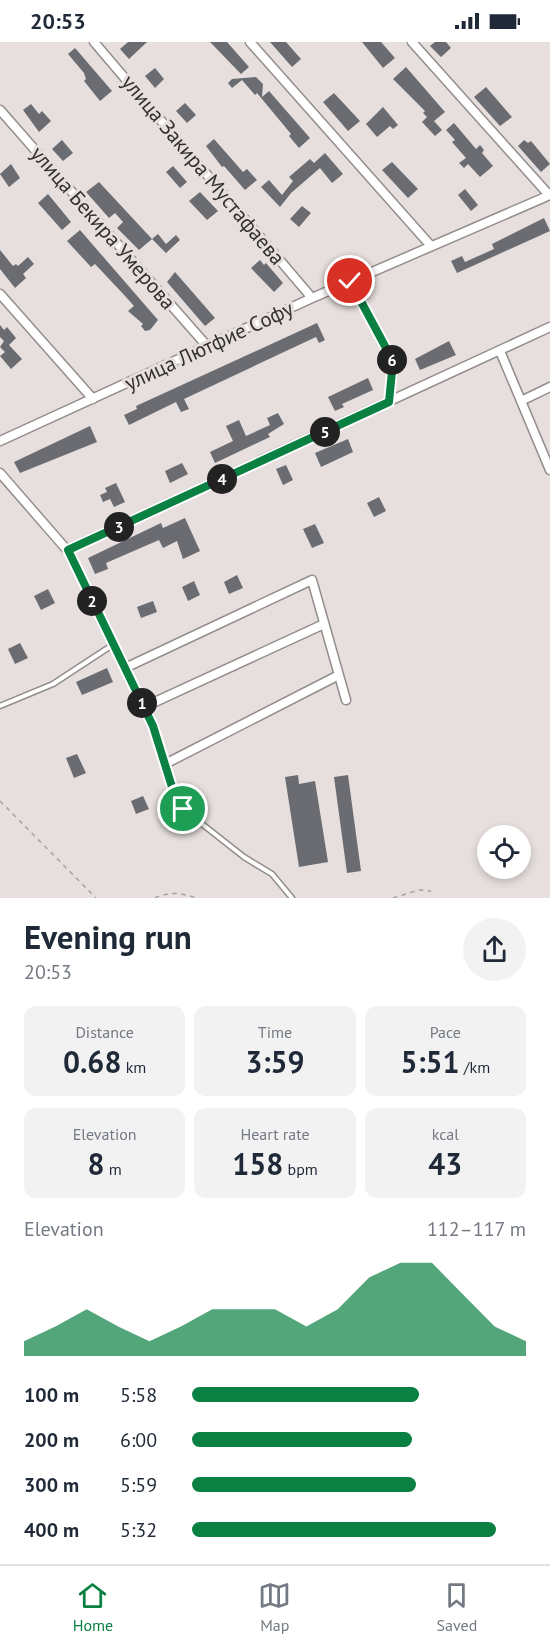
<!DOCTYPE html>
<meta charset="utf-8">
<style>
:root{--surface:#fff;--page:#f2f2f3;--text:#1f2937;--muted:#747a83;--line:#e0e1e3;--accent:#0b8043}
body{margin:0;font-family:"PT Sans",sans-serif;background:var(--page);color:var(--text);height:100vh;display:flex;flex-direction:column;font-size:22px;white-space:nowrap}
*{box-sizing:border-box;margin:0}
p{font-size:20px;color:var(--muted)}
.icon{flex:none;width:33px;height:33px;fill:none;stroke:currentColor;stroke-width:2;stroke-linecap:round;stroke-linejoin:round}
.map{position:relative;height:856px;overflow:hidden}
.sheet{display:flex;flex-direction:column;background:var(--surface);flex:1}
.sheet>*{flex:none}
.buttons{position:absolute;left:477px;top:783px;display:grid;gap:12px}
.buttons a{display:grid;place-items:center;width:54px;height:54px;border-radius:50%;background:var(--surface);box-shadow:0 3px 9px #0003;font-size:30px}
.pin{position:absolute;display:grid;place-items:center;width:51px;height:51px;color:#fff;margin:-26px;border:3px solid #fff;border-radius:50%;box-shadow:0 2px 6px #0007}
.km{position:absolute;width:30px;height:30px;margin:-15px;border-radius:50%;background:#222;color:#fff;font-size:16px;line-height:30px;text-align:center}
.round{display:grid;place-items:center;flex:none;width:63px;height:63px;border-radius:32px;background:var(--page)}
.summary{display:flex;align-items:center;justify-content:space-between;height:102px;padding:0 24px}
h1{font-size:33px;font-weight:700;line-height:45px}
.figures{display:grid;grid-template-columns:repeat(3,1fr);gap:9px;height:102px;padding:6px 24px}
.figures div{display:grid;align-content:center;border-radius:12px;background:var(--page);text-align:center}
.figures b{font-size:30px;font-weight:700}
.figures small{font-size:16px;font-weight:400}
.figures p{font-size:16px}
.chart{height:168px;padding:12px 24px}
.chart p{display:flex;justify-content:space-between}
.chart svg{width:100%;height:108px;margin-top:6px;fill:var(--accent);opacity:.7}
ul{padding:0 24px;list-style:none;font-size:20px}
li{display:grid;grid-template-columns:96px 72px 1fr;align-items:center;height:45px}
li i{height:15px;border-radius:8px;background:var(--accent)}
.status{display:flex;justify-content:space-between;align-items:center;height:42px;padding:0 30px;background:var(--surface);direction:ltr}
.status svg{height:16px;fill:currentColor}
.tabs{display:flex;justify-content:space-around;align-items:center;height:84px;border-top:2px solid var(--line);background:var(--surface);font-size:16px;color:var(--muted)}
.tabs a{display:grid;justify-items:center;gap:3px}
.tabs .current{color:var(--accent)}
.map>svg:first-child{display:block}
</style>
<div class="status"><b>20:53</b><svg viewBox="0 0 49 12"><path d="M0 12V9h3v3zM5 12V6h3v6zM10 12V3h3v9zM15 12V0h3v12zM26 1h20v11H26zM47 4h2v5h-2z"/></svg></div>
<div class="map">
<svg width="550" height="856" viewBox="0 0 550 856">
<rect width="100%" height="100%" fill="#e6dfdd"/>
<path fill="#6a6c71" d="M128,0H147L129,17L120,7Z
M210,0H227L249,25L241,32Z
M270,0H286L301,17L292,25Z
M362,0H381L395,16L383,26Z
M435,0H446L451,6L441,15L430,4Z
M75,6L112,49L100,59L84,39L86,37L84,31L68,12Z
M406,25L445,70L434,79L442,88L435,94L422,80L427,75L423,71L425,69L393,37Z
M155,26L164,37L155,46L145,34Z
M256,35L263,42L262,55L269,49L310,96L299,106L289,94L291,92L257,51L255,53L242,38L232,46L228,41L232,37Z
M486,45L512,75L500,84L474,55Z
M334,51L360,79L348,89L323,60Z
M185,61L196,73L187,81L176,69Z
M31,62L39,72L42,69L51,79L39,90L23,68Z
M383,65L398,83L393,87L390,84L377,95L366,82Z
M454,81L476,107L480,103L484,108L482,111L493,124L480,135L468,122L464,126L459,121L466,116L452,100L455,98L446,88Z
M214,97L243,130L247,127L257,138L245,148L224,124L222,125L206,104Z
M62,98L73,111L63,119L52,107Z
M524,98L528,101L531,99L550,122L541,130L518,104Z
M325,111L343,132L332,141L320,126L291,151L280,165L261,145L269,138L282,153L293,139L289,135L310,117L314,121Z
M392,120L418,147L408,156L382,128Z
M11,122L20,136L9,145L0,132Z
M173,124L187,140L180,146L166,130Z
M99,140L152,197L139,208L117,186L123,180L115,171L109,176L86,150Z
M465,147L478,163L471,169L458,153Z
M200,150L218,169L207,178L189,159Z
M48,152L71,180L62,188L38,161Z
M302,164L311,171L299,185L290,177Z
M544,176L550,189L457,231L451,219L462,214L465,220L494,207L492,202Z
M80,188L158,278L150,288L145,289L141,284L143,282L128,269L134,264L126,255L95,222L91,225L67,199Z
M158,192L166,202L176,193L180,198L166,211L152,197Z
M0,208L13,224L16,222L18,224L28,215L34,222L23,232L26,236L15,246L0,227Z
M260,218L264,223L266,221L283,241L274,250L251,226Z
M175,230L215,276L205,284L167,240Z
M317,281L325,298L319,301L316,295L184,357L189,367L181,370L176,360L129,383L124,373L137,367L136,364Z
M0,283L4,288L7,285L16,296L9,303L22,317L11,327L0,314L5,310L0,305L4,299L0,295Z
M449,299L456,313L420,328L415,317Z
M368,336L373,348L342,362L344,365L335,369L328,355Z
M278,371L284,382L268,392L270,395L215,421L210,410L233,399L226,384L239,378L246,394L270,383L267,376Z
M90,384L97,400L20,431L14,420Z
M348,397L353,410L321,425L315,411Z
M182,421L188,432L170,441L165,429Z
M286,423L293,438L283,443L276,427Z
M116,441L125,460L114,465L110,457L103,460L100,453L107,450L105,446Z
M379,455L386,469L374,475L367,461Z
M185,476L200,509L183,517L177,499L163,506L159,498L106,521L108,527L95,532L88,516L161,481L163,486Z
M315,482L324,501L312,506L303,487Z
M237,533L243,546L229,552L224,540Z
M194,539L200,553L188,559L182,545Z
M48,547L55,561L41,568L34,554Z
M153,559L157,570L141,576L137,565Z
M20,601L28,616L15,622L8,607Z
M107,626L113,640L82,653L76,640Z
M77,712L86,731L74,736L66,716Z
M298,733L299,742L315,739L328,820L299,825L285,735Z
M348,733L361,829L347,831L334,735Z
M143,754L149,767L136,772L131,759Z"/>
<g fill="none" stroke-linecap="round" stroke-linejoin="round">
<defs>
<path id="service" d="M351,240L393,319L389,359
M114,602L153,684L173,745L183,767L244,815L272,832L292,856
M0,664L53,642L114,602L68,509"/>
<path id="minor" d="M94,0L312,256
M250,0L431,204
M412,0L549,153
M0,68L207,304
M0,252L93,357
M500,309L550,428
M521,359L550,345
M0,399L312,256L550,153
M0,431L67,508L550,285
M125,626L312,538L346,658
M144,665L324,582
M165,722L337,634"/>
</defs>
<use href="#service" stroke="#938d8b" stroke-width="7"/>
<use href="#minor" stroke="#938d8b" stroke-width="11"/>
<path stroke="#a7a1a0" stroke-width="1.5" stroke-dasharray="4.5 4.5" stroke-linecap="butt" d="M0,759L96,856
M155,856C169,849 182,851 196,856
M393,856L419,848L431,849"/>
<use href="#service" stroke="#fff" stroke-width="4"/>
<use href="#minor" stroke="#fff" stroke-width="8"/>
</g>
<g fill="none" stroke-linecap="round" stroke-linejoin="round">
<defs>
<path id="route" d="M183,767L172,745L153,684L68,508L389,360L393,319L350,239"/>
</defs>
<use href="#route" stroke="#fff" stroke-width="12"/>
<use href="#route" stroke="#0b8043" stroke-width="8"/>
</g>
<g text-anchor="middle" stroke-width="6" stroke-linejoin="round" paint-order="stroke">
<g font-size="21" fill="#322f2f" stroke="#e6dfdd">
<text transform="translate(203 128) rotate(50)" y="7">улица Закира Мустафаева</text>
<text transform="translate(103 186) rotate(49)" y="7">улица Бекира Умерова</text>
<text transform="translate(209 304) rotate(-25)" y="7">улица Лютфие Софу</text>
</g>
</g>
</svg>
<div class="buttons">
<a><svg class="icon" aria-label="locate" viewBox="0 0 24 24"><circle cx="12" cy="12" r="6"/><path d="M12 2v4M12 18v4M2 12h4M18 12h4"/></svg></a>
</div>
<div class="pin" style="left:183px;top:767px;background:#1e9e55"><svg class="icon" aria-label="arrive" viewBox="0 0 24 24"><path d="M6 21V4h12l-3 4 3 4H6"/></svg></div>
<div class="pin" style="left:350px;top:239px;background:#d93025"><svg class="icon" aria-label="check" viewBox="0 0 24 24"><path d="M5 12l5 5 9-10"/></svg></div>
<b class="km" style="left:142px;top:661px">1</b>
<b class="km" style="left:92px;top:559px">2</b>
<b class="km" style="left:119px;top:485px">3</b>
<b class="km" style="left:222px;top:437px">4</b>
<b class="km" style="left:325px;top:390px">5</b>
<b class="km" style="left:392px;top:318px">6</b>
</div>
<section class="sheet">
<div class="summary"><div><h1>Evening run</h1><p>20:53</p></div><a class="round"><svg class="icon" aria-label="share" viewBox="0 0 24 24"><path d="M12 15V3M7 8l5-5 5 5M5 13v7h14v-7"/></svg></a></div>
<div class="figures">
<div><p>Distance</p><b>0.68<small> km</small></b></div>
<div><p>Time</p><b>3:59</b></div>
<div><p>Pace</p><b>5:51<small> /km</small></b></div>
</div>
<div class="figures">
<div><p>Elevation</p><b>8<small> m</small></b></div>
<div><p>Heart rate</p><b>158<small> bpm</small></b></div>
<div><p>kcal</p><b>43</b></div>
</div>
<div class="chart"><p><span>Elevation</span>112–117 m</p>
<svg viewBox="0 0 160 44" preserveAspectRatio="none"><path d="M0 44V38L10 32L20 25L30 32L40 38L50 32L60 25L70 25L80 25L90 32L100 25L110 12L120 6L130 6L140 19L150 32L160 38V44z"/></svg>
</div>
<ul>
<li><b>100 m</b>5:58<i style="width:68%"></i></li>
<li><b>200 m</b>6:00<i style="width:66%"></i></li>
<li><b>300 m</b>5:59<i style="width:67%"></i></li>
<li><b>400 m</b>5:32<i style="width:91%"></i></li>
</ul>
</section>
<nav class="tabs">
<a class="current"><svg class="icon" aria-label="home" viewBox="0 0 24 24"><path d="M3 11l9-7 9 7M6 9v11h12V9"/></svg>Home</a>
<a><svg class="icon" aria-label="map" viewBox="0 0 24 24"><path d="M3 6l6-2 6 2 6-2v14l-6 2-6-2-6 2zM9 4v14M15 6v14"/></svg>Map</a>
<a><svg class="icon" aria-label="saved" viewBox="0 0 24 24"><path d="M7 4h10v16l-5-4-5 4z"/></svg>Saved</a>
</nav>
